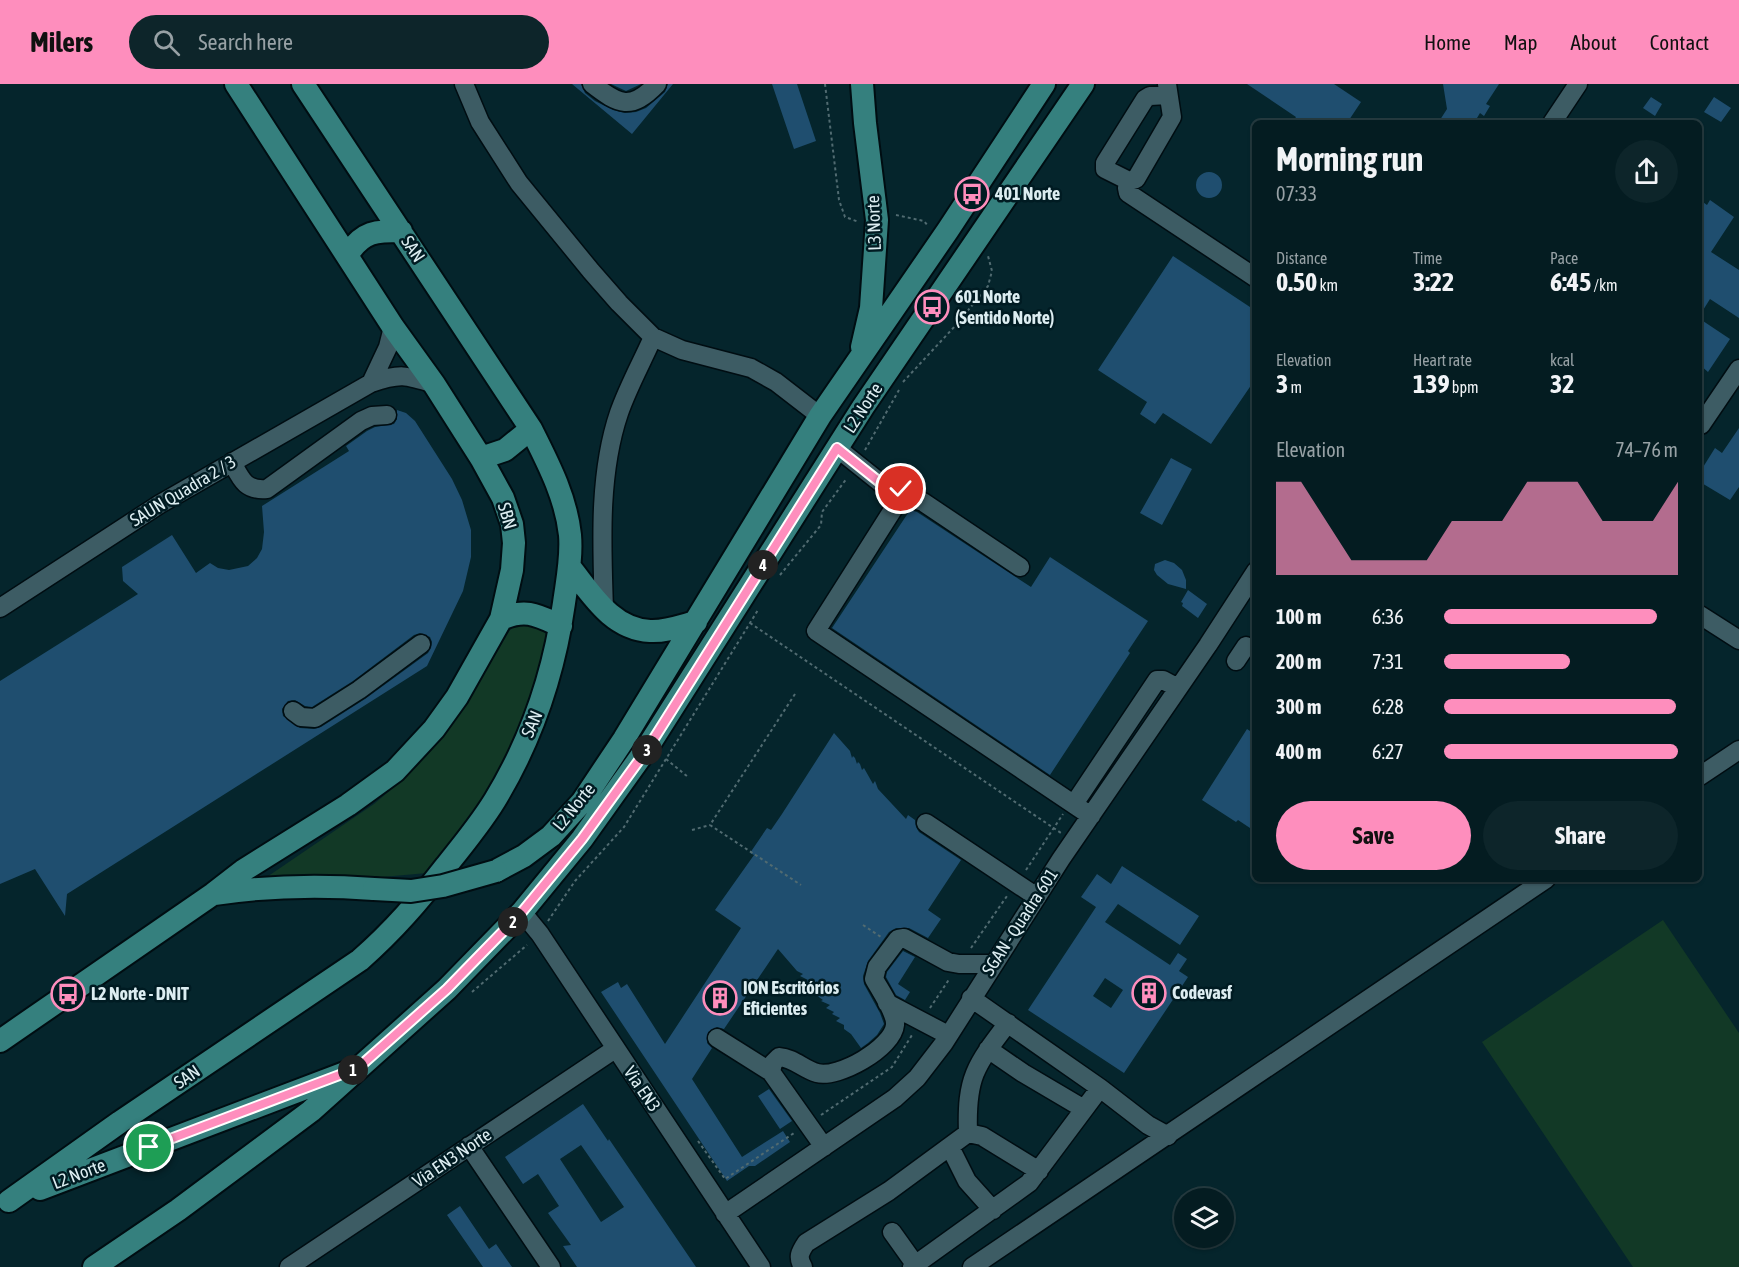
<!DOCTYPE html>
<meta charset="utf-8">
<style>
:root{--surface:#041c21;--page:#0d252a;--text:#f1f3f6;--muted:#97a1a5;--line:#253a3f;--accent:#fe8ebd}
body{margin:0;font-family:"Asap Condensed",sans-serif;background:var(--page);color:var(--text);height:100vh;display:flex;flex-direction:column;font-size:22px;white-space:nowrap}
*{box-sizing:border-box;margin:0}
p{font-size:20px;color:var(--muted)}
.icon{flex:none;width:33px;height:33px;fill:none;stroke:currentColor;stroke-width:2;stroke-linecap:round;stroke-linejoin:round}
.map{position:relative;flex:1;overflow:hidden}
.drawer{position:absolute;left:1252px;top:36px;width:450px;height:762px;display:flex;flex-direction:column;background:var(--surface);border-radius:9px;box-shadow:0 2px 4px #0004,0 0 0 2px var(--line)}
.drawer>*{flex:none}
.fabs{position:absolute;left:1174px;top:1104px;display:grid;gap:12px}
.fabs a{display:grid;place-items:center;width:60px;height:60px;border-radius:50%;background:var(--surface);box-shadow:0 2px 4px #0004,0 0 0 2px var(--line);font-size:30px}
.pin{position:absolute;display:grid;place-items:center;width:51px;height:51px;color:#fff;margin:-26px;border:3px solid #fff;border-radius:50%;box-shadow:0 2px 6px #0007}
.km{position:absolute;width:30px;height:30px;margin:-15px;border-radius:50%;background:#222;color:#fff;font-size:16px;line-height:30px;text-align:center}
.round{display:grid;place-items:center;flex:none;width:63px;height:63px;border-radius:32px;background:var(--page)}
.summary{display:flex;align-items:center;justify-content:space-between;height:102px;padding:0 24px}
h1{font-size:33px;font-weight:700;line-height:45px}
.stats{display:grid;grid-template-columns:repeat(3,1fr);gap:9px;height:102px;padding:6px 24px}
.stats div{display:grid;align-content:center}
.stats b{font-size:26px;font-weight:700}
.stats small{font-size:16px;font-weight:400}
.stats p{font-size:16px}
.chart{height:168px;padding:12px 24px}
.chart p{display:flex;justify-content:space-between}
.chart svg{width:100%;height:108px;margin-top:6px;fill:var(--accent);opacity:.7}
.action{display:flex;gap:12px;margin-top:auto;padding:12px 24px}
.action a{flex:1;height:69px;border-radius:36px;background:var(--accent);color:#111;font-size:24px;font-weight:700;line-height:69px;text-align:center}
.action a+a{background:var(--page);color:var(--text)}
ul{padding:0 24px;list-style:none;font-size:20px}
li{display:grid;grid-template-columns:96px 72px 1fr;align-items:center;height:45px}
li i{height:15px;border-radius:8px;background:var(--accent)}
header{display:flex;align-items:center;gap:36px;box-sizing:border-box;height:84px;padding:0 30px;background:var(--accent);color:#111}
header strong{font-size:28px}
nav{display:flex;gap:33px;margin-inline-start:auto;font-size:21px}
.search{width:420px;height:54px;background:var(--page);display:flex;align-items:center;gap:15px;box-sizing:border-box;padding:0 21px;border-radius:33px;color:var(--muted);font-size:22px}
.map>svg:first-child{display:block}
</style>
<header>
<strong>Milers</strong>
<div class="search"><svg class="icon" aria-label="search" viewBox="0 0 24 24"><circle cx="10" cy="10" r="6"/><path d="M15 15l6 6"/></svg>Search here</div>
<nav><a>Home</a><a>Map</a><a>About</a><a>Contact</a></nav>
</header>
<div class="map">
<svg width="1739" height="1183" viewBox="0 0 1739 1183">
<rect width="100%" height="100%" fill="#05252c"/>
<path fill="#123926" d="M523,537L541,543L545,549L548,554V573L515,661L475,728L427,789L360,795L323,791L280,794L261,797L374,720L406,693L429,669L464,623L510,546Z
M1663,836L1739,949V1183H1633L1482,958Z"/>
<path fill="#1f4e6f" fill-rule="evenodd" d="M572,0H581L585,9L595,17L613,26L625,29L636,28L646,24L665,8L668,0H673L632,50Z
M611,0H641L626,7Z
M772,0H797L816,57L794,65Z
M1247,0H1334L1361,18L1347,39H1292L1296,33Z
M1443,0H1499L1486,20L1490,22L1484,32L1480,29L1474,39H1438L1447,25Z
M1651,13L1662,20L1655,32L1643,24Z
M1714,13L1731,24L1721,38L1704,28Z
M1196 101a13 13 0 1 1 26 0a13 13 0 1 1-26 0Z
M1700,116L1707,121L1710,116L1734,133L1711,168L1739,186V234L1710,215L1700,231Z
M1173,172L1256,227V294L1211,360L1163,329L1155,340L1140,330L1147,318L1098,286Z
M1700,235L1730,255L1708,288L1700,281Z
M397,326L406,329L415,337L452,395L462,416L471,446V473L463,507L427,582L67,810L65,832L35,785L0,800V597L138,510L123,497L122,483L172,451L196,489L210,479L218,484L229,486L248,482L257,474L262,465L264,448L262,422L349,367L346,362L367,347L375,343L394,340L397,335ZM420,549L430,553L432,558L431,564L428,569L365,615L321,643L314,645L300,644L283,632L282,625L288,617L295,616L305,622L312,623L353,597L414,551Z
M1739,344V403L1730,416L1700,398V388L1715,364L1722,369Z
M1171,374L1192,385L1162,441L1140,429Z
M910,426L917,428L1031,503L1050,473L1148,537L1128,567L1130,569L1050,691L832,544Z
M1165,476L1174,479L1182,486L1186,496V505L1168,500L1157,491L1154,486L1155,480Z
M1188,506L1207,520L1198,534L1182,522L1183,519L1181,518Z
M1247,645L1256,651V748L1238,736L1236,738L1202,716Z
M834,649L850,667L852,674L853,672L855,674L857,680L858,678L860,680L862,686L864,684L873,700L875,697L878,705L906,735L908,731L915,736L916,743L919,748L961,776L928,826L941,835L928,854L909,844H896L889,848L868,877L863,892L864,900L880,929L884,940L877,951L868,959L861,964L851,950L844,945V941L836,937L840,934L832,930L834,928L826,924L830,921L821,917L823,916L816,911L819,909L811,905L813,903L805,898L808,896L800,892L803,890L797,887L778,865L724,945L717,943L708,948L707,959L712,964L692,995L742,1073L783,1047L790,1058L755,1082H749L727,1097L601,908L618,898L621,904L627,900L665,960L741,844L715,826L754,771L750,769L767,744L771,746L782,730Z
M1122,782L1199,832L1180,861L1118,820L1105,838L1170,881L1178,869L1187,875L1179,887L1188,893L1124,989L1028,926L1096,823L1081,813L1097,790L1111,800ZM1105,894L1123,906L1111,924L1093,912Z
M903,867L915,873L898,900L910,908L905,916L896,911L886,893L887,888Z
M769,1005L792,1037L780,1045L758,1012Z
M583,1020L608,1057L609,1055L696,1183H577L563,1162L571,1161L548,1129L559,1122L538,1090L523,1100L505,1073ZM581,1061L624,1123L601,1138L560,1075Z
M460,1122L489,1165L496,1160L512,1183H483L447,1131Z"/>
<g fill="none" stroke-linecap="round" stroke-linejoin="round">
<defs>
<path id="minor" d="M464,0L480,38L519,99L591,187L619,219L653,253L682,266L751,284L776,298L820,332
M592,0C619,21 631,27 657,0
M1167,0L1172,33L1136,95L1129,97L1105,85V79L1145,15L1150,12L1168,11
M1552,39L1578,0
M1129,97L1127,104L1128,109L1256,194
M371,299L388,263L393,243
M1701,341L1739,285
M837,364L892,408
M232,378C241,395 245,407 267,405L361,337L372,332L387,331
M911,414L923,418L1020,483
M894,424L816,547L1091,732
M0,524L160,420L371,299C400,289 406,291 434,300
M604,526C602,462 598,391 619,329C628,303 642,278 653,253
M1700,531L1739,556
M1236,577L1246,562
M293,627L301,633L315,634L359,606L421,560
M1700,692L1739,666
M1074,720L1157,596H1163L1178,604
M926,739L1037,813
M522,828L540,850L761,1183
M971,914L1100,1004L1148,1041L1168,1052
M887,919L948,951
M717,954L771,988
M988,965L1023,989L1084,1025
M968,1049C966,994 975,982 1008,939
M968,1049L982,1052L1039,1087
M469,1062L551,1183
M824,1063L771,988L773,979L779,973C794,974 803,985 817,989C838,995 893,964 895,941C896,929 880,906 874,895L877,883L898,855L904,854L948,878L959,880H993
M950,1063L967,1097L993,1126
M725,1130L895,1014L917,994L944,959L1061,775L1208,561L1256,487
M892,1148L917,1183
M289,1183L615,965
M803,1183C797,1173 800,1168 806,1159L889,1107L968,1049
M912,1183L1029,1099L1100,1004
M972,1183L1546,795"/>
<path id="major" d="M862,0L865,39L877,136L871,224L862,263
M348,170C363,147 376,147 401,147
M481,374L505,366L531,345
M569,482C591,509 611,545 650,547C665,548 681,542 696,538
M501,535C526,524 537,531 561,542
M496,787L524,772L551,752L582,718L624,655L820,332L948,146L1044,0
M214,810C267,802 321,801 374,805
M0,957L213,810L244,786L348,721L395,687L434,645L457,613L501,535L512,486L514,459L512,440L503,414L481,374L434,300L393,243L236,0
M40,1105L345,989
M9,1117L120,1038L360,876C394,846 418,818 446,782C463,761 481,739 495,716C532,655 554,589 564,519C567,497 572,474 570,451C566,413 548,379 531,345L303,0
M94,1183L178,1126L311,1027L447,905L522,828L582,755L647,664L863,323L1083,0"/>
</defs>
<use href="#minor" stroke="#000d12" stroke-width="21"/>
<use href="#major" stroke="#000d12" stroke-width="26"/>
<path stroke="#516b71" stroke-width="2" stroke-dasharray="3 3" stroke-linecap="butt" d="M825,0L839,116L845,133L859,138
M896,131L924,137L928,142
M903,298L956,241L988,202L992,187L988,172
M865,366L899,306
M780,491L821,441L822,428L847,394
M750,539L1061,749
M795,610L710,741L801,801
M666,675L688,693
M692,746L710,741
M1026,786L1063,730
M548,837L575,797L624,743L758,526
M863,841L881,853
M971,864L1007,812
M472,908L527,861
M930,924L950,894
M821,1031L892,983L912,951
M698,1057L725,1095L794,1049"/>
<use href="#minor" stroke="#3d5c64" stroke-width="18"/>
<use href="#major" stroke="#35807e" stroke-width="22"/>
<defs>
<path id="major-bridge" d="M374,805L411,807L443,802L496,787"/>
</defs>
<use href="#major-bridge" stroke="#000d12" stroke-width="26" stroke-linecap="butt"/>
<use href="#major-bridge" stroke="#35807e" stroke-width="22"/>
</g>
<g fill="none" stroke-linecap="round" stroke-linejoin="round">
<defs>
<path id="route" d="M149,1063L358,984L447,905L522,828L582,755L648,664L837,364L892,408L901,405"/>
</defs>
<use href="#route" stroke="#fff" stroke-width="12"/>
<use href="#route" stroke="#fe8ebd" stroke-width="8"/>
</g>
<defs>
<symbol id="bus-ring" viewBox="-11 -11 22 22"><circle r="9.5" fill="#001b22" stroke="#fe8ebd" stroke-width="1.5"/><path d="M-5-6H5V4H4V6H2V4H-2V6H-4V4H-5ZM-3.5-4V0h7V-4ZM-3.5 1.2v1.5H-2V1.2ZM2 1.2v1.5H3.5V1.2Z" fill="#fe8ebd"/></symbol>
<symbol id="building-ring" viewBox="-11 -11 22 22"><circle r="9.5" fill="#001b22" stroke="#fe8ebd" stroke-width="1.5"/><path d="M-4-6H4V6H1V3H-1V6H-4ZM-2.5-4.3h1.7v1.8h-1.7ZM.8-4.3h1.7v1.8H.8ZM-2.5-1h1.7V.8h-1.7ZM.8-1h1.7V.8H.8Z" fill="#fe8ebd"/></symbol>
</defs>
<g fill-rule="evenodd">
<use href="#bus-ring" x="953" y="91" width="38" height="38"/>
<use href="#bus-ring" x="913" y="204" width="38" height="38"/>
<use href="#building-ring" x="1130" y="890" width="38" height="38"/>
<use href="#bus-ring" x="49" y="891" width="38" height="38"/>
<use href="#building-ring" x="701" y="895" width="38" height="38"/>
</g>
<g text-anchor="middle" stroke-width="5" stroke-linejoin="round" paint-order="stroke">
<g font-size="18" font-weight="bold" fill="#dcedf1" stroke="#001b22" text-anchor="start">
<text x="995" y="116">401 Norte</text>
<text x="955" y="219">601 Norte<tspan x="955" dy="21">(Sentido Norte)</tspan></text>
<text x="743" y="910">ION Escritórios<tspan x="743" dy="21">Eficientes</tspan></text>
<text x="1172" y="915">Codevasf</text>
<text x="91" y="916">L2 Norte - DNIT</text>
</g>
<g font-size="18" fill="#dcedf1" stroke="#001b22">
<text transform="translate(874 139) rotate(-92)" y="6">L3 Norte</text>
<text transform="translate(413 165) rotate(57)" y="6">SAN</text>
<text transform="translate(863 324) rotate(-57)" y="6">L2 Norte</text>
<text transform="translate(183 407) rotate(-31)" y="6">SAUN Quadra 2 / 3</text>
<text transform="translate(507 432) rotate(74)" y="6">SBN</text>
<text transform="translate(532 640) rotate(-67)" y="6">SAN</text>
<text transform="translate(574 723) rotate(-51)" y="6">L2 Norte</text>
<text transform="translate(1020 838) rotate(-57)" y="6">SGAN - Quadra 601</text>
<text transform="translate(187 993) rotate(-34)" y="6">SAN</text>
<text transform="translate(642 1005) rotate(56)" y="6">Via EN3</text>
<text transform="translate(452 1074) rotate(-34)" y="6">Via EN3 Norte</text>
<text transform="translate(79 1090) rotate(-21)" y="6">L2 Norte</text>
</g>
</g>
</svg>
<div class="fabs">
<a><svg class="icon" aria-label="layers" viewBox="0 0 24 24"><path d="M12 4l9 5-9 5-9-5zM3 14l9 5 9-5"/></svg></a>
</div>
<div class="pin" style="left:149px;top:1063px;background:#1e9e55"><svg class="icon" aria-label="arrive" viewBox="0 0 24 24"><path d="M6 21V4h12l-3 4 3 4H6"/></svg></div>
<div class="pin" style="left:901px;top:405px;background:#d93025"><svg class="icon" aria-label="check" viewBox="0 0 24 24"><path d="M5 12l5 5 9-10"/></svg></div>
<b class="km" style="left:353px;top:986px">1</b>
<b class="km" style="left:513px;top:838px">2</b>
<b class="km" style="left:647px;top:666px">3</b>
<b class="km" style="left:763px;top:481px">4</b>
<section class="drawer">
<div class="summary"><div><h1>Morning run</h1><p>07:33</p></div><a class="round"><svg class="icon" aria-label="share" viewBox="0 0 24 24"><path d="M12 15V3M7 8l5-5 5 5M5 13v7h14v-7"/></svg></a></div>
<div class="stats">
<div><p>Distance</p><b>0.50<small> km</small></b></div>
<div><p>Time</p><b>3:22</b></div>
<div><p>Pace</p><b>6:45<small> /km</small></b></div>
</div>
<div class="stats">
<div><p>Elevation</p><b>3<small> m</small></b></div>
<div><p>Heart rate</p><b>139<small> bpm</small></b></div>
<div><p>kcal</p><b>32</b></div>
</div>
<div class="chart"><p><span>Elevation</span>74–76 m</p>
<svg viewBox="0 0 160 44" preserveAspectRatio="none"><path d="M0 44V6L10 6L20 22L30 38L40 38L50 38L60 38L70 22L80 22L90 22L100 6L110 6L120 6L130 22L140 22L150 22L160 6V44z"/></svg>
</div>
<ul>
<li><b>100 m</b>6:36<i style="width:91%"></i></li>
<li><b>200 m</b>7:31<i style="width:54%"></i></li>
<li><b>300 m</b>6:28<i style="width:99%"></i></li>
<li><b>400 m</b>6:27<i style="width:100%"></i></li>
</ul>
<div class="action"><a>Save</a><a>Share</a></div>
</section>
</div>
